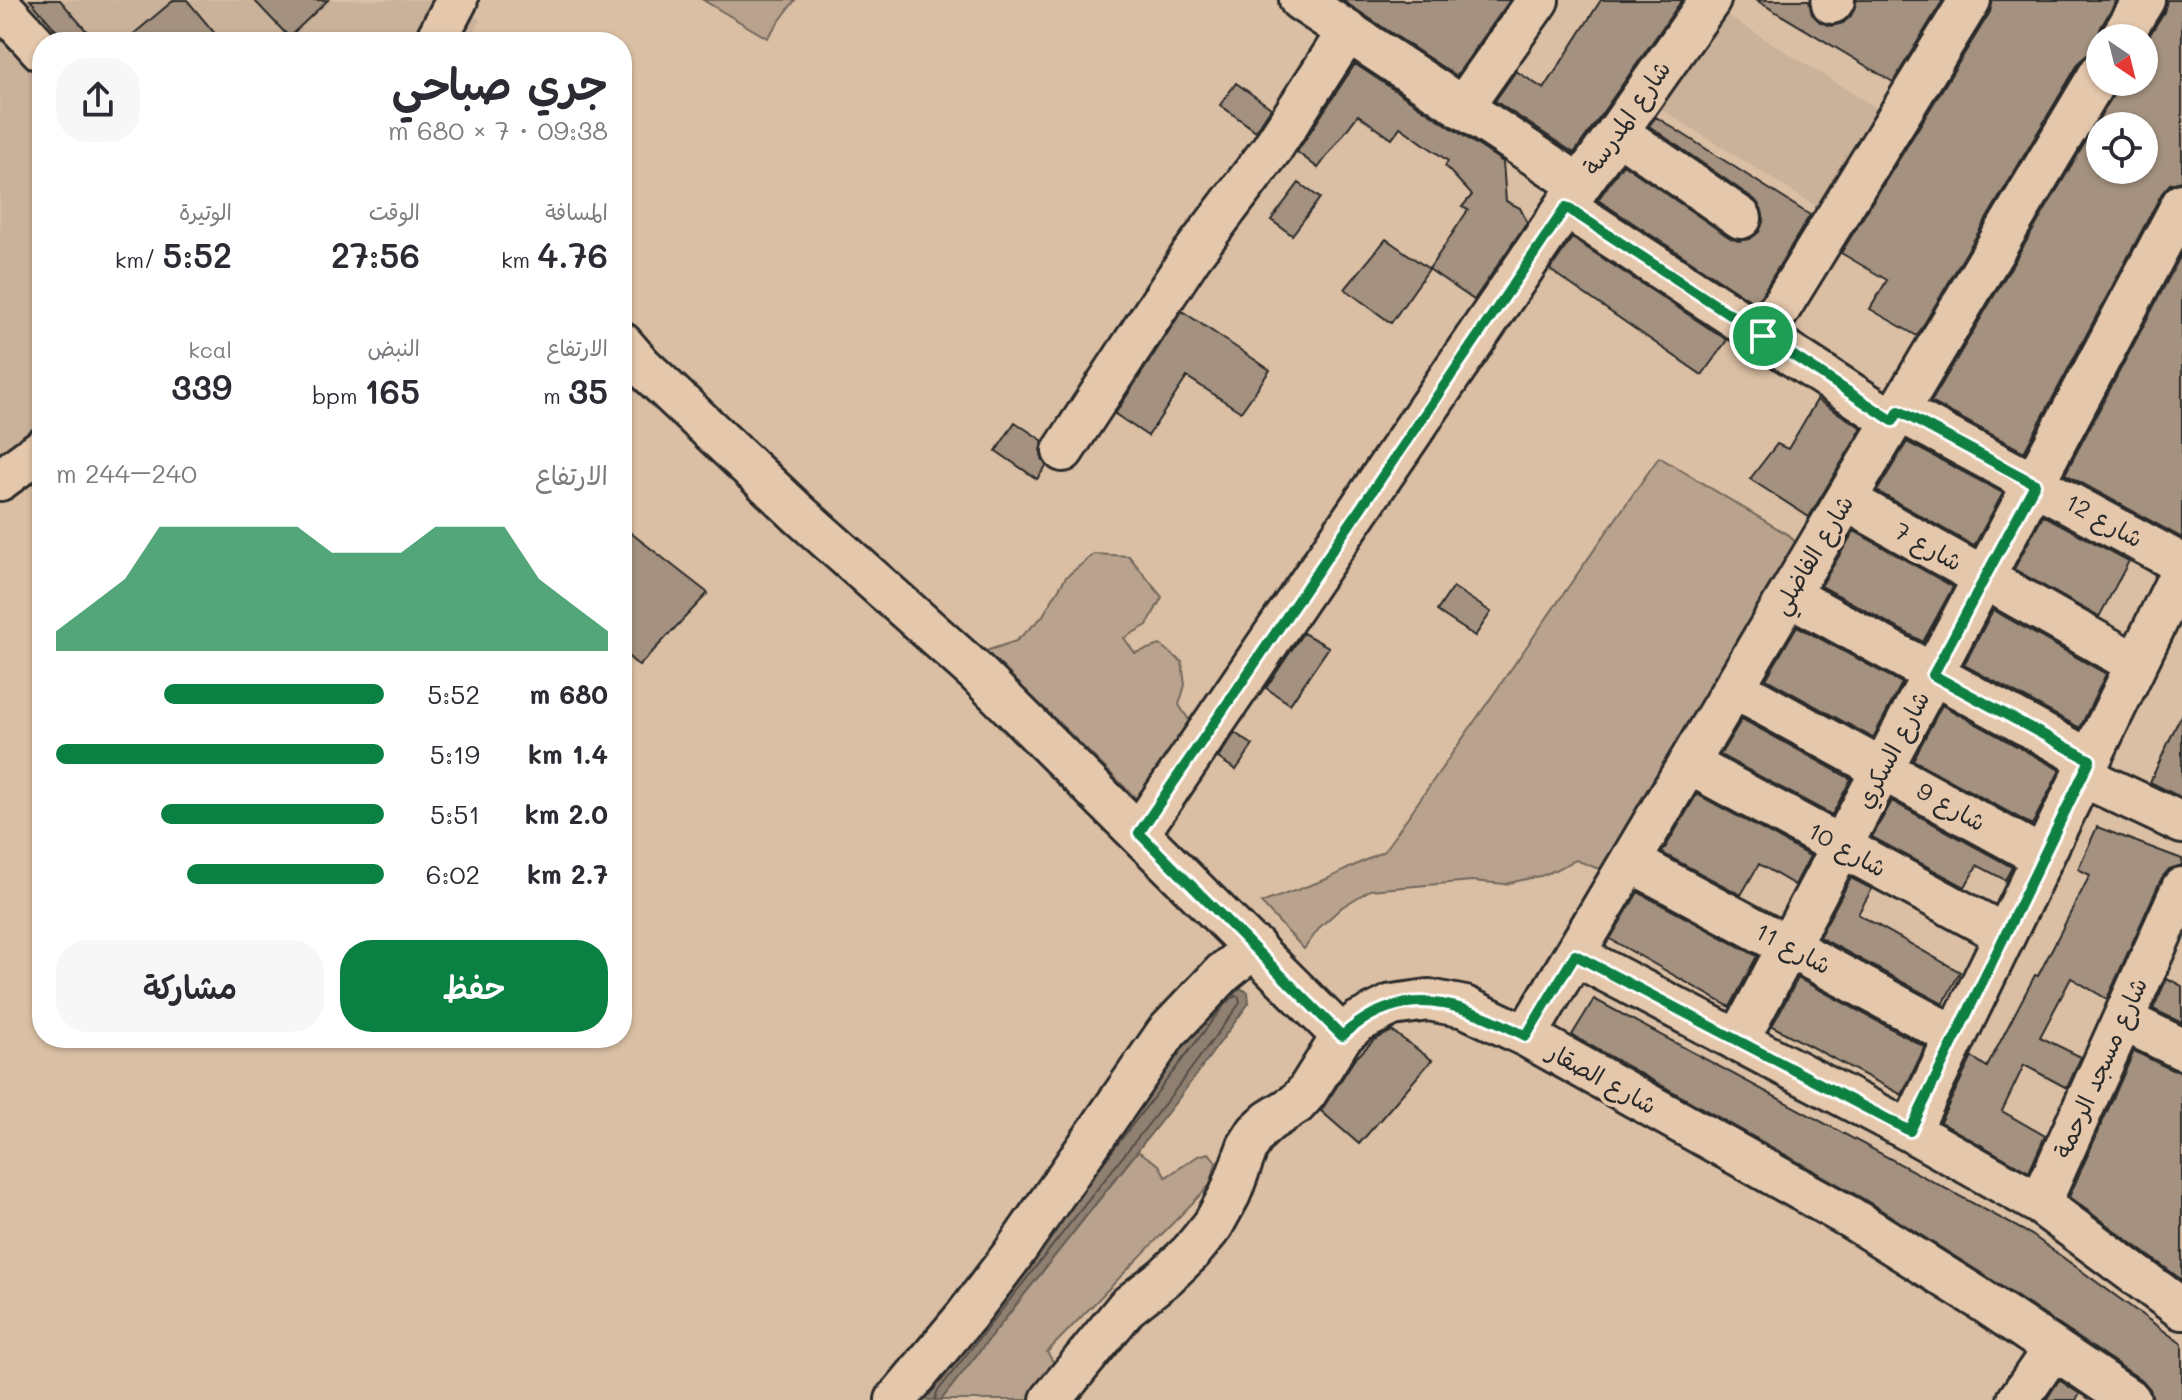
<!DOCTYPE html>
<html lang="ar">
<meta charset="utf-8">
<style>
:root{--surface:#fff;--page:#f7f7f7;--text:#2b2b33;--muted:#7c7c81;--accent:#0b8043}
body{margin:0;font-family:Mali,"Playpen Sans Arabic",sans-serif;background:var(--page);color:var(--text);direction:rtl;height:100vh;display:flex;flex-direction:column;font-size:30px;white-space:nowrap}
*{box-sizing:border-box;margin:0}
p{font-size:26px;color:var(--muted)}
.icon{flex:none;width:44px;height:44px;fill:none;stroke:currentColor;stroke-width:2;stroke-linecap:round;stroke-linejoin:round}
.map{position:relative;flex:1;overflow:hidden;direction:ltr}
.side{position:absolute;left:32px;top:32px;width:600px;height:1016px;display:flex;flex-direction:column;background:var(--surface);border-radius:32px;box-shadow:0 2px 6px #0004;direction:rtl}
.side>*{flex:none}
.needle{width:52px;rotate:145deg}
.tools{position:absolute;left:2086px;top:24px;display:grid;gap:16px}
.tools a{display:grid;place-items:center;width:72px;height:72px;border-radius:50%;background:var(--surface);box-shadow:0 2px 6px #0004;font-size:40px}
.pin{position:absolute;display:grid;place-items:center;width:68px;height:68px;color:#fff;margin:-34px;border:4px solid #fff;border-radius:50%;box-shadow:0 2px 8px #0007}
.round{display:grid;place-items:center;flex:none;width:84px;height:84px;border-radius:32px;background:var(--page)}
.headline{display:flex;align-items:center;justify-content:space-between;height:136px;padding:0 24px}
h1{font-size:44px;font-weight:600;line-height:60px}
.stats{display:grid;grid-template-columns:repeat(3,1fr);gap:12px;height:136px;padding:8px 24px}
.stats div{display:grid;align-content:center}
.stats b{font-size:34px;font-weight:600}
.stats small{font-size:22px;font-weight:400}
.stats p{font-size:22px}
.chart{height:224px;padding:16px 24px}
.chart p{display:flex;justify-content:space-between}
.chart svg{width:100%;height:144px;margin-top:8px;fill:var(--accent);opacity:.7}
.primary-button{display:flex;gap:16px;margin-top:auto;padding:16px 24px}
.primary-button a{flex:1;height:92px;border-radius:32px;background:var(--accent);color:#fff;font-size:32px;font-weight:600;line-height:92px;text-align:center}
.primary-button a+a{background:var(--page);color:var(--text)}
ul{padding:0 24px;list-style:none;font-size:26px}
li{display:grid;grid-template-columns:128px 96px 1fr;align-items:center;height:60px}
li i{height:20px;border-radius:10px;background:var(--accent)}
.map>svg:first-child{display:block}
</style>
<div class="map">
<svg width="2182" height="1400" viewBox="0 0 2182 1400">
<rect width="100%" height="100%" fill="#dabfa4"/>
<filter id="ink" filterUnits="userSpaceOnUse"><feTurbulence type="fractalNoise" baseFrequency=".0125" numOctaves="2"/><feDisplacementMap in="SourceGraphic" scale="16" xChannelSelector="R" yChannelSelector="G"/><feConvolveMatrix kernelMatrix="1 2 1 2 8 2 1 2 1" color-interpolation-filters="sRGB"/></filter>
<g filter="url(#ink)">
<path fill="#cab199" d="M4,0H461L480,21L468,42H42Z
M1717,9L1891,117L1830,215L1656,106Z
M0,31L42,76V426L0,458Z"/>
<path fill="#baa38e" stroke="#72675c" stroke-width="2" d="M703,0H795L767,38Z
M1659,457L1790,536L1805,554L1604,871L1576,860L1544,875L1505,884L1472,881L1370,890L1342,907L1321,926L1304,949L1261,903L1327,879L1384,851Z
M1094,554L1129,556L1162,597L1147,625L1124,638L1135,653L1160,645L1182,662L1185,685L1179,705L1195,729L1143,805L986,651L1016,641L1042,617L1066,577Z
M1138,1151L1159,1165L1166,1177L1198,1156L1209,1153L1216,1162L1210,1185L1047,1352L1055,1365L1028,1400H941Z"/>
<path fill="#8f8071" stroke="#675e55" stroke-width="2" d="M1235,986L1248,992L1249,1003L1179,1098L941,1400H910L1219,997Z"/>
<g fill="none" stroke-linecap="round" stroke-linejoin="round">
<path stroke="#534d47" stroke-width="2" d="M935,1400L937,1392L1173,1093L1240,1003L1239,997L1235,996L1225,1004L1097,1171"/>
</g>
<path fill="#a4917f" stroke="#2b2b2b" stroke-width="2" fill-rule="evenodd" d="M30,0H60L96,42H66Z
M174,0H187L222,42H124Z
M254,0H328L289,37Z
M1342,0H1510L1456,76Z
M1601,0H1682L1574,153L1495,101L1516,71L1544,89Z
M1756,0H1809L1812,14L1820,22L1831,26L1843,23L1851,16L1857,0H1943L1893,82Z
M1993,0H2117L2101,27L2098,37L2100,50L2090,53L2080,61L1917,336L1870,309L1887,280L1841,253L1990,12Z
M2167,0H2182V181L2170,184L2162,193L2024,452L1931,402L2121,82H2144V44L2164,12ZM2100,126H2144V170H2100Z
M1355,64L1503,162L1506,201L1520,208L1527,222L1474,300L1429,269L1468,210L1462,207L1472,195L1445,166L1448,161L1400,127L1392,139L1358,115L1318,168L1297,152Z
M1236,83L1271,108L1256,131L1220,105Z
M1656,117L1810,215L1756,304L1598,200L1623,164L1729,237L1738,241L1750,239L1759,232L1764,219L1761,208L1755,200L1649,126Z
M1299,183L1320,198L1292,235L1271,220Z
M1572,238L1727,340L1702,375L1550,270Z
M1386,239L1429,269L1391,323L1345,289Z
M2182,253V538L2065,474Z
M1182,311L1270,370L1241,412L1187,377L1148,436L1115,414Z
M1817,400L1862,428L1809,517L1750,479L1777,444L1788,449Z
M1015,422L1043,441L1040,450L1046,466L1037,479L996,451Z
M1907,442L2003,493L1974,546L1877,491Z
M2043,515L2129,561L2099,617L2014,569Z
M622,526L708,593L639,666L622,651Z
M1854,531L1953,587L1923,642L1821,586Z
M1453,587L1491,612L1475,636L1437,611Z
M1993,610L2106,674L2080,728L1964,665Z
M1797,626L1902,683L1873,738L1766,679Z
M1303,633L1329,647L1290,704L1266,688Z
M1942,705L2060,770L2032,825L1913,760Z
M2182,713V798L2150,782Z
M1742,719L1851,779L1832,815L1720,755Z
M1235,733L1253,745L1236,770L1218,758Z
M1697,794L1810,856L1795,885L1759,864L1741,895L1662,853Z
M1892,801L2012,867L2005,880L1977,865L1965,887L1872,837Z
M2097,827L2182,859V865L2169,869L2161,879L2107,999L2071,978L2040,1037L2081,1057L2067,1088L2024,1065L2002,1111L2045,1136L2029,1172L1940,1122L1972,1057L1987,1067L2035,975L2038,976L2090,875L2078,869Z
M1851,878L1872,889L1858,914L1960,972L1943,1004L1819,937Z
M1638,892L1757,956L1730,1007L1610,939Z
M1798,978L1925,1047L1902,1095L1772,1026Z
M2167,978L2182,986V1023L2153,1009Z
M1594,999L2032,1235L2182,1344V1400H2153L2150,1389L2143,1381L1989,1278L1862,1198L1572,1035Z
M1392,1031L1432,1060L1359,1144L1321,1111L1354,1060L1374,1040Z
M2134,1051L2172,1070L2182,1072V1280L2069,1197Z
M2059,1380L2080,1394L2076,1400H2046Z"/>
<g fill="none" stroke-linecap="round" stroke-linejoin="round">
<defs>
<path id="minor" d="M1300,0L1580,185
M1832,3L1834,0
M0,5L42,51
M2121,38L2144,0
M435,42L457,0
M1462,108L1538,0
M1617,132L1741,218
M1566,207L1893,421
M1763,336L1970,0
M622,343L642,366L799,514L975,671L1342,1036
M1899,411L2182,564
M1063,451L1191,256L1271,150L1347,33
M0,480L42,449
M1846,500L2136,664
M1789,595L2090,760
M1734,688L2042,857
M1689,764L2005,935
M2082,776L2182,823
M1139,833L1580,185L1710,0
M1631,862L1956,1037
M1575,955L1910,1131L2040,1204L2182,1309
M2123,1020L2182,1049
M1526,1036L2100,73
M1738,1041L2182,204
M1910,1131L2182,570
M2040,1204L2182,888
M896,1400L966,1316L1011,1257L1167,1032L1223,973L1255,947
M1051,1400L1127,1307L1165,1277L1191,1252L1213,1225L1230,1194L1248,1146L1257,1132L1269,1121L1296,1104L1306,1093L1342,1036L1358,1022L1392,1005L1429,1000L1465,1007L1526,1036L1851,1218L1977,1297L2130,1400
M2018,1400L2053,1349"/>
</defs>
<use href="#minor" stroke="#2b2b2b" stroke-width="46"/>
<use href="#minor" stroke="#e5c8ac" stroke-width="40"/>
</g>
</g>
<g fill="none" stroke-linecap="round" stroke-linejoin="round" filter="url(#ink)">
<defs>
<path id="route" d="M1566,207L1893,421L1899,411L2035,484L1933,675L2090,760L1910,1131L1575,955L1526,1036C1460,1003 1404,980 1342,1036L1139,833Z"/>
</defs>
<use href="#route" stroke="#fff" stroke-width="16"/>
<use href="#route" stroke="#0b8043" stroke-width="10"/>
</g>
<g text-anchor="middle" stroke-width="8" stroke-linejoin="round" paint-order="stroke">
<g font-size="24" fill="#2b2b2b" stroke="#e5c8ac">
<text transform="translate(1627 118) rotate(-55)" y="8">شارع المدرسة</text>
<text transform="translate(2104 521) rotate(29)" y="8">شارع 12</text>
<text transform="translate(1928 547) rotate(29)" y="8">شارع 7</text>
<text transform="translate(1813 555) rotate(-59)" y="8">شارع الفاضلي</text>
<text transform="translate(1893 750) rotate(-62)" y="8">شارع السكري</text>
<text transform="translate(1951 807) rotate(29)" y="8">شارع 9</text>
<text transform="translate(1847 850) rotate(29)" y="8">شارع 10</text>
<text transform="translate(1793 949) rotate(28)" y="8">شارع 11</text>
<text transform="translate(2101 1068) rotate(-66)" y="8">شارع مسجد الرحمة</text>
<text transform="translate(1602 1079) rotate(29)" y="8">شارع الصقار</text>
</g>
</g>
</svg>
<div class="tools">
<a><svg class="needle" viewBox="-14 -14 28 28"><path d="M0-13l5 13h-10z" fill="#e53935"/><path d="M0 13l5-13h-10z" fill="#7c7c81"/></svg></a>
<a><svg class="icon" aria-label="locate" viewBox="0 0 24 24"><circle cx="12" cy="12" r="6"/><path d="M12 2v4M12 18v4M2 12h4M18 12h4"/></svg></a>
</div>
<div class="pin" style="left:1763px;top:336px;background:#1e9e55"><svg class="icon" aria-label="arrive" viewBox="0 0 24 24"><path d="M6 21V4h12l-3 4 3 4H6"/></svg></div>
<section class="side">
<div class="headline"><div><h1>جري صباحي</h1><p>09:38 · 7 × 680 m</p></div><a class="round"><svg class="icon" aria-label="share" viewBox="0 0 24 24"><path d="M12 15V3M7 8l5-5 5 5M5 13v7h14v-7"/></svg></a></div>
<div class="stats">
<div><p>المسافة</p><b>4.76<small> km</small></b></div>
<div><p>الوقت</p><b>27:56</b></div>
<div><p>الوتيرة</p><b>5:52<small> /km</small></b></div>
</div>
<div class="stats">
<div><p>الارتفاع</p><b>35<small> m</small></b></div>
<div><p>النبض</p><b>165<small> bpm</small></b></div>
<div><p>kcal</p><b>339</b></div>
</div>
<div class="chart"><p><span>الارتفاع</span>240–244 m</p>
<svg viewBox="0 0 160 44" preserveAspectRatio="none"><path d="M0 44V38L10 30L20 22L30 6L40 6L50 6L60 6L70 6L80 14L90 14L100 14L110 6L120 6L130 6L140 22L150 30L160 38V44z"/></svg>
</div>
<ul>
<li><b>680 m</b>5:52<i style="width:67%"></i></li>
<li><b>1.4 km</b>5:19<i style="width:100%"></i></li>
<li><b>2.0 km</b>5:51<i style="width:68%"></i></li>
<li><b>2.7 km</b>6:02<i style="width:60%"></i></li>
</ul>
<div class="primary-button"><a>حفظ</a><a>مشاركة</a></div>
</section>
</div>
